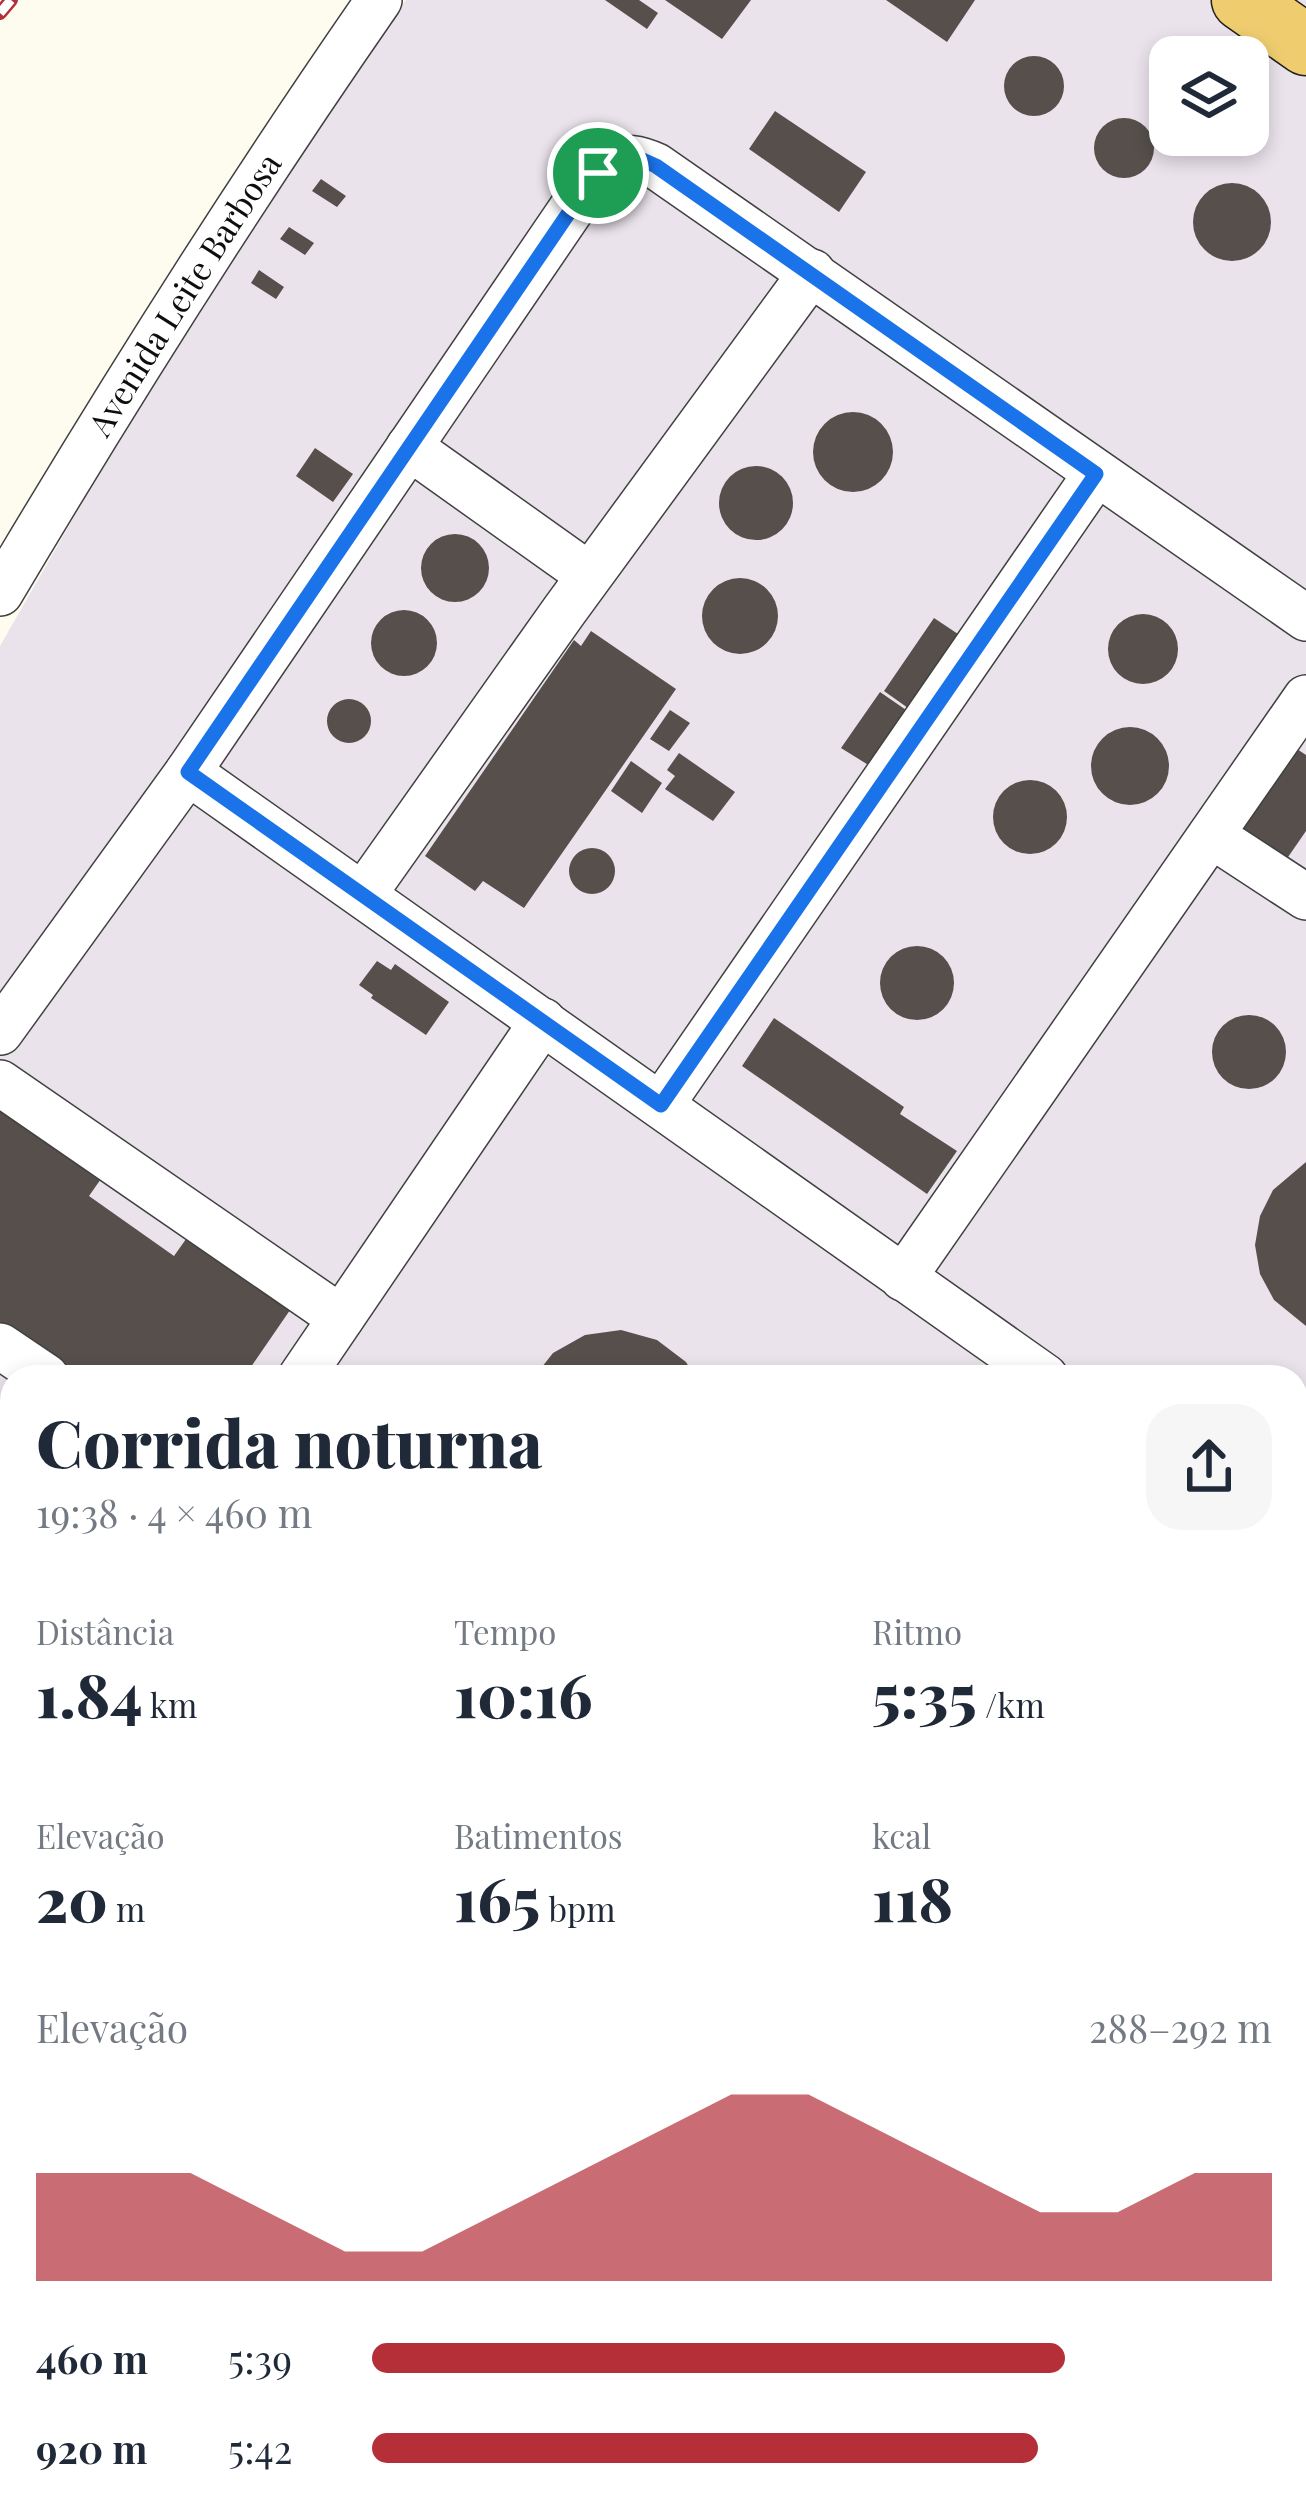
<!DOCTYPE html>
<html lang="pt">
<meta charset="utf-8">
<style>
:root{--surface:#fff;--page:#f6f6f7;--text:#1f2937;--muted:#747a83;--accent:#b42f38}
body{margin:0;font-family:"Playfair Display",serif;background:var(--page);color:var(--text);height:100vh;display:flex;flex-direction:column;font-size:45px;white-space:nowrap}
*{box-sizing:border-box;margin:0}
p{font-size:39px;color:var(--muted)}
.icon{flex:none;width:66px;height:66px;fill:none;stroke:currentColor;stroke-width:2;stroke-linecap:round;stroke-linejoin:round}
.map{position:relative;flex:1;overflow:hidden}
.drawer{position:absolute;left:0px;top:1365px;width:1308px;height:1152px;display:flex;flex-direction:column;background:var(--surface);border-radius:36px 36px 0 0;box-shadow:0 6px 18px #0003}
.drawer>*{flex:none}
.controls{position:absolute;left:1149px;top:36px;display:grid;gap:24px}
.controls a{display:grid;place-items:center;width:120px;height:120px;border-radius:24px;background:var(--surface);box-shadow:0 6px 18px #0003;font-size:60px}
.pin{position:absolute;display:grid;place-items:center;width:102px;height:102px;color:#fff;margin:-51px;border:6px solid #fff;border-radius:50%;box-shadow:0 3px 12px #0007}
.round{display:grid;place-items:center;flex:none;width:126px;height:126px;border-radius:36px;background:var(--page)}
.overview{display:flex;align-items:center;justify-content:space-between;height:204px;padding:0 36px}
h1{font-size:66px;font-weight:800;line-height:90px}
.metrics{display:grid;grid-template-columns:repeat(3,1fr);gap:18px;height:204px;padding:12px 36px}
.metrics div{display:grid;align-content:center}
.metrics b{font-size:60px;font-weight:800}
.metrics small{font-size:33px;font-weight:400}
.metrics p{font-size:33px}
.chart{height:336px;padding:24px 36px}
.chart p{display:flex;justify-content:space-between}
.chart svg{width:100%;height:216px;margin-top:12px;fill:var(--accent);opacity:.7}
ul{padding:0 36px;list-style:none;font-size:39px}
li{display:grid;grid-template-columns:192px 144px 1fr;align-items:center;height:90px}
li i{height:30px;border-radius:15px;background:var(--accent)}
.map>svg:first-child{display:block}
</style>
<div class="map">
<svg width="1306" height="2517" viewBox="0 0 1306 2517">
<rect width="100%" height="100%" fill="#fefbef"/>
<path fill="#ebe3ec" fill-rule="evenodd" d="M406,0H1306V2517H0V646L233,239ZM1170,57H1248V135H1170ZM12,1377H1296V2505H12Z"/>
<path fill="#564f4b" d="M605,0H639L658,13L647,29Z
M665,0H751L722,39Z
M886,0H975L947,42Z
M1004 86a30 30 0 1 1 60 0a30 30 0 1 1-60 0Z
M775,111L866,172L839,212L749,149Z
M1094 148a30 30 0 1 1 60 0a30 30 0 1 1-60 0Z
M321,179L346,196L337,207L312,191Z
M1193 222a39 39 0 1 1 78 0a39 39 0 1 1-78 0Z
M289,227L314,243L305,255L280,239Z
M259,270L284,287L276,299L251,283Z
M813 452a40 40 0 1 1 80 0a40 40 0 1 1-80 0Z
M315,448L353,474L333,502L296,476Z
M719 503a37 37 0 1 1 74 0a37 37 0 1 1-74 0Z
M421 568a34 34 0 1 1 68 0a34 34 0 1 1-68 0Z
M702 616a38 38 0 1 1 76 0a38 38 0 1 1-76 0Z
M371 643a33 33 0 1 1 66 0a33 33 0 1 1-66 0Z
M1108 649a35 35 0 1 1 70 0a35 35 0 1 1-70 0Z
M934,618L958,634L908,708L884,691Z
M591,631L676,689L524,908L483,881L475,891L425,856L574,640L581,646Z
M880,692L909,712L870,766L841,748Z
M327 721a22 22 0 1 1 44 0a22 22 0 1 1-44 0Z
M670,710L690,723L669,751L650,739Z
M1091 766a39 39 0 1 1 78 0a39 39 0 1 1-78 0Z
M1297,749L1306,755V831L1286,860L1242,828Z
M679,753L735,792L713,821L665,789L675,776L667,770Z
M631,761L662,783L642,813L611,791Z
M993 817a37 37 0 1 1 74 0a37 37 0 1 1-74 0Z
M569 871a23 23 0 1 1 46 0a23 23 0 1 1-46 0Z
M880 983a37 37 0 1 1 74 0a37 37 0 1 1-74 0Z
M377,961L391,970L395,964L449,1002L426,1035L371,998L373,995L359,985Z
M1212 1052a37 37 0 1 1 74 0a37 37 0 1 1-74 0Z
M774,1018L904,1107L900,1114L957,1151L927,1194L742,1066Z
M0,1104L103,1176L89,1196L174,1256L191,1232L299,1297L244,1377H69L0,1329Z
M1306,1162V1326L1274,1300L1260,1274L1255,1245L1260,1216L1273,1190Z
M621,1330L657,1340L686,1362L695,1377H534L553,1353L585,1335Z
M0,1460L12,1469V1576L0,1567Z
M0,2012L12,2020L9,2079L0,2073Z
M1306,2320V2373L1296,2367V2335Z
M0,2404L12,2412V2474L0,2471Z
M1296,2414L1306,2421V2517H1258L1249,2511L1244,2517H1197L1179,2505H1296Z
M706,2505H923L915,2517H723Z
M1069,2505H1139L1156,2517H1086Z"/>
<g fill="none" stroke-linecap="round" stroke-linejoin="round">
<defs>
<g id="minor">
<path d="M409,447L589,575"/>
<path id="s1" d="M0,593C120,391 245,193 379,0"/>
<path d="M188,772L1045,1377"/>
<path d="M1211,835L1306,897"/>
<path d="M363,895L564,611L812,272"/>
<path d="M0,1032L188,772L583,192C607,162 618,149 656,166L1306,618"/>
<path d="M0,1083L341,1318"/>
<path d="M661,1105L1096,474"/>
<path d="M903,1278L1306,698"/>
<path d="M0,1346L46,1377"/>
<path d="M301,1377L543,1021"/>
<path d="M1296,1553L1306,1560"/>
<path d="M1296,1869L1306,1855"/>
<path d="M0,2168L12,2176"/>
<path d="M1296,2232L1306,2239"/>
<path d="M0,2273L12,2281"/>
<path d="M343,2505L361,2517"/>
<path d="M493,2505L511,2517"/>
<path d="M967,2505L985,2517"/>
</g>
<path id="major" d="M1242,0L1306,45"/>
</defs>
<use href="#minor" stroke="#414141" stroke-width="48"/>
<use href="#major" stroke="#1f1f1f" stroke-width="63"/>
<use href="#minor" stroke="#fff" stroke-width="45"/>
<use href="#major" stroke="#efcd6f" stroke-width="60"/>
<defs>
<path id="rail" d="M0,13L11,0"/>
</defs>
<use href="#rail" stroke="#b42f38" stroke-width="14"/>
<use href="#rail" stroke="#fff" stroke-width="9" stroke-dasharray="27" stroke-linecap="butt"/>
</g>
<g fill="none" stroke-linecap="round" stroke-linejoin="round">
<defs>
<path id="route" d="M636,157L656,166L1096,474L661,1105L188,772L583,192L612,162Z"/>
</defs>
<use href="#route" stroke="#fff" stroke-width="24"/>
<use href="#route" stroke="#1a73e8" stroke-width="15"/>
</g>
<g text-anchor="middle" stroke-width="12" stroke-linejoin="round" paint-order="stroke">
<g font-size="33" fill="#0e0e0e" stroke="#fff">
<text dy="12" stroke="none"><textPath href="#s1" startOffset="351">Avenida Leite Barbosa</textPath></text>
</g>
</g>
</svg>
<div class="controls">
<a><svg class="icon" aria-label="layers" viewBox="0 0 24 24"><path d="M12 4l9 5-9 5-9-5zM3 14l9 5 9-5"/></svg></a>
</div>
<div class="pin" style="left:598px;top:173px;background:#1e9e55"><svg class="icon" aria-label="arrive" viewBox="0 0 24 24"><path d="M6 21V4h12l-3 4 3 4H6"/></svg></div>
<section class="drawer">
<div class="overview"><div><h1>Corrida noturna</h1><p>19:38 · 4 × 460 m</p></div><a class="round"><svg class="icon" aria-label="share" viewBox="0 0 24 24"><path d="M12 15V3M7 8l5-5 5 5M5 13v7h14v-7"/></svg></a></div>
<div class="metrics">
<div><p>Distância</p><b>1.84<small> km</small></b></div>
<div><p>Tempo</p><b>10:16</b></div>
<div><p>Ritmo</p><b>5:35<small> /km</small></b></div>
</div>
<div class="metrics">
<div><p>Elevação</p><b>20<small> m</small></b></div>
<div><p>Batimentos</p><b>165<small> bpm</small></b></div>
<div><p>kcal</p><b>118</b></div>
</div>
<div class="chart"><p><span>Elevação</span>288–292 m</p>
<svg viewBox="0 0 160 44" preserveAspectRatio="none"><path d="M0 44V22L10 22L20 22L30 30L40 38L50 38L60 30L70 22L80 14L90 6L100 6L110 14L120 22L130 30L140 30L150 22L160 22V44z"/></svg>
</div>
<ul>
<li><b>460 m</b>5:39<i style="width:77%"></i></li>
<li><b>920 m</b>5:42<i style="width:74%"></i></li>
</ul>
</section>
</div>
